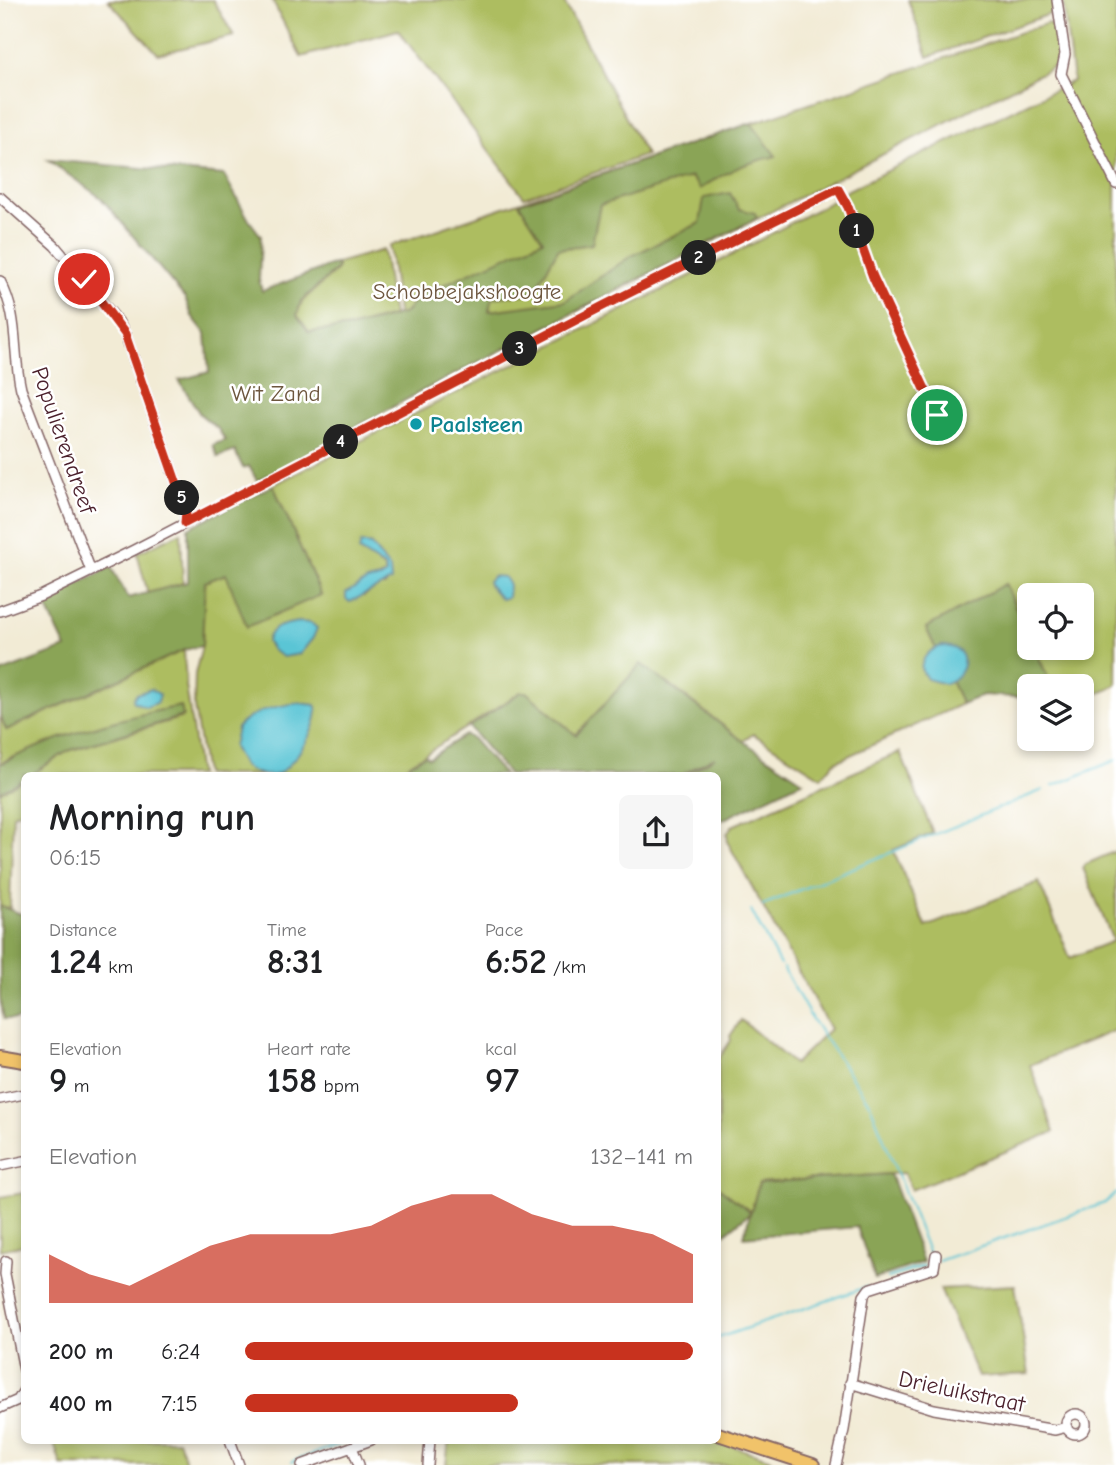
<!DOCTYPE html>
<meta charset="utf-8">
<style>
:root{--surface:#fff;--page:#f6f6f6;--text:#202124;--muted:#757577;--accent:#c8321e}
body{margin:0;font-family:"Comic Neue",sans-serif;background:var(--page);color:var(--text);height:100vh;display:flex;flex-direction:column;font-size:26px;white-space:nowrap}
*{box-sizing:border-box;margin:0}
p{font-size:23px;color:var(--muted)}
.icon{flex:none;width:38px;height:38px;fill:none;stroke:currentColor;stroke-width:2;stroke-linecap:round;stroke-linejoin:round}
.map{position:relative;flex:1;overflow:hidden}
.sheet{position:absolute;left:21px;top:772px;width:700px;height:672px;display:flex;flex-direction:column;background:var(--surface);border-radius:10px;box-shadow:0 4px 10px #0003}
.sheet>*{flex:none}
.fabs{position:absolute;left:1017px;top:583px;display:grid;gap:14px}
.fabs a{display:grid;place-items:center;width:77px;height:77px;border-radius:10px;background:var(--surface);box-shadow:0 4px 10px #0003;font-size:35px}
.pin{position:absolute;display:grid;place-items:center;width:60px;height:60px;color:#fff;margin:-30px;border:4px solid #fff;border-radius:50%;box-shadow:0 2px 7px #0007}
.km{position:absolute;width:35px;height:35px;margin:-18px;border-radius:50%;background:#222;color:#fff;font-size:19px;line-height:35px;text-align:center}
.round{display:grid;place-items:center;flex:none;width:74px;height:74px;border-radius:10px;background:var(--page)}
.overview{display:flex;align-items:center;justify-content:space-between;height:119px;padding:0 28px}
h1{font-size:38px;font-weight:700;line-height:52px}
.figures{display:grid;grid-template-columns:repeat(3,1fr);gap:10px;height:119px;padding:7px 28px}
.figures div{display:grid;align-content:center}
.figures b{font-size:35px;font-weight:700}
.figures small{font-size:19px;font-weight:400}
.figures p{font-size:19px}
.chart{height:196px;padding:14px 28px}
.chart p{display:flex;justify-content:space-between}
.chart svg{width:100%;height:126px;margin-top:7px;fill:var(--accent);opacity:.7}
ul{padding:0 28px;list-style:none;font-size:23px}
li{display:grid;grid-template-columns:112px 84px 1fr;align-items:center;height:52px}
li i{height:18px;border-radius:9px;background:var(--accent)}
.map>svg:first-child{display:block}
</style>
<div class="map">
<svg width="1116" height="1465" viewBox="0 0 1116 1465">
<rect width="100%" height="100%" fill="#fff"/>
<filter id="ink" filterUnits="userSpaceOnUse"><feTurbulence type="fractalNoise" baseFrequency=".0143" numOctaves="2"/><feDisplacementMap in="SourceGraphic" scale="14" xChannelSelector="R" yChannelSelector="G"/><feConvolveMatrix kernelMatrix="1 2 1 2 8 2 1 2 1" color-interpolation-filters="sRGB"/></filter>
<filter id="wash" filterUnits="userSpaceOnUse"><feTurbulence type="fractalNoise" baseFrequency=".00686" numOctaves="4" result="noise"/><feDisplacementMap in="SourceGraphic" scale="28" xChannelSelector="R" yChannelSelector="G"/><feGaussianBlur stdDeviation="1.57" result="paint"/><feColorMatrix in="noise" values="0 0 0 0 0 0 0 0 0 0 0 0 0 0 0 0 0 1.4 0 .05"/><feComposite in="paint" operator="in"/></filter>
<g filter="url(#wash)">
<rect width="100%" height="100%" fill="#f2ebd5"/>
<path fill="#adbd60" stroke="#7c6e46" stroke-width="2" fill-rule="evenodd" d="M108,0H213L234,36L158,54Z
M272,0H563L646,155L524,197L398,30L301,57Z
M908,0H1055L1053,13L928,57Z
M1063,0H1116V685L1082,701V686H1052L1034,648H1082V595H1029V636L1006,585L926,628L962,704L835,762L821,777L753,734L743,741L666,682L602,709L576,735L526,692H521L393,775H205L194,707L195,674L202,646L204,582L226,574L321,595L273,485L726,258L838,198L848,190L1073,81ZM371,545L390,569L385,586H378L364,596L358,586C367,581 379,580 386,574L384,568L370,557Z
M1048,23L1057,27L1061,63L424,390L401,336L389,246Z
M383,250L393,316L353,327L309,332L297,315L302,301L337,270V263Z
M181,532L183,583L148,594L137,553Z
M184,650L186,685L199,775H31L68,751L183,717L181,707L10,758L0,764V715L7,730Z
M900,752L933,833L893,850L926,927L1039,882L1070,958L1113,941L1083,868L1086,864L1116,851V1030L1030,1065L1054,1132L911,1190L904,1173L759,1183L751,1212L718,1187V1060L731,1040L730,1036L741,1020L794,1064L830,1029L728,843L727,834L732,826Z
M24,779V810L13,814L10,908L0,906V792Z
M24,1193V1245L0,1250V1197Z
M1015,1285L1029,1374L978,1377L940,1289Z
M53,1440H178L187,1465H61Z
M449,1440H714L771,1459L770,1465H446Z"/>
<path fill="#8aa456" stroke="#6a6240" stroke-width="2" d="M751,123L776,156C747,162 725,172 700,189L691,177L600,205L592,244L558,249L534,293L492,298L489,311L565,301L631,256L700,223L704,198L730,193L739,209L755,213L757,218L424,390L257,481L249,466L243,468L235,451L218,457L213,445L225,440L218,429L200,414L179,380L209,372L206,334L192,316L185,298L101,198L48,160L224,175L249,220L261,236L259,280L262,291L337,263V269L301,301L297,315L309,332L353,327L405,313L418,296L543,240L519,203Z
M273,485L321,595L247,627L226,574L205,582L202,646L184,650L6,730L0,715V673L66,648L44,602L111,567L128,598L188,582V528Z
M1005,584L1029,636V648H1034L1052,686H1029V698L983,695L962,704L926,628Z
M641,664L743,741L803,781L718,822V775H686L715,757L681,775H509L469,727L521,692H526L576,735Z
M181,706L183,716L68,751L31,775H24V779L0,792V764C57,735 118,718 181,706Z
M465,735L472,738L504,775H393L425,755L429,758Z
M0,906L24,915V1019H4L0,999Z
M890,1174L923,1262L875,1279L857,1227L744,1237L750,1213L718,1239V1187L751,1212L759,1183Z"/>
<path fill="#5ac5d5" stroke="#527280" stroke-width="2" d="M361,543L371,545L390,569L391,581L350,602L346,599V593L367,581L381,578L386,574L384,567L359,551Z
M493,576L504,577L509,585L508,597L501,599L489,585L488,581Z
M299,622L311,623L317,628L313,638L300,654L283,657L272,650L267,642C269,626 286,624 299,622Z
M942,646C971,646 969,674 945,684L927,679L921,669C923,656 929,650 942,646Z
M151,689L160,695L157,703L146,707L134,702L133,699L136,694Z
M299,703L315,705C324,720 292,770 275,775C265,778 251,771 243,766L233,747L237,728C253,710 276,706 299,703Z"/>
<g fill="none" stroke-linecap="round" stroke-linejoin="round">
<path stroke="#5ac5d5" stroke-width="2" d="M1053,786L1116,760
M763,905L1043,790
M751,910L780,965
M783,968L813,1021L870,1104L931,1259
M938,1261L1105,1203L1116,1193
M888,1278L924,1266
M718,1338L867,1287
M291,1462L351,1440"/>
</g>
</g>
<g filter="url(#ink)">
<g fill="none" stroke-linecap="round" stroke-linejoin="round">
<defs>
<path id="minor" d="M1057,0L1065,54L1061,74L1116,184
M0,197L55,246L118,321L125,334L186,511L185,523
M0,281C20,318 12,351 21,389L91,571
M0,611L41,596L134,550L605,305L837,189L848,207L873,277L937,415L942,420
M0,1099L24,1094
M0,1166L24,1161
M6,1261L5,1274L24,1370
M850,1383L934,1409L1055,1430L1067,1427
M0,1408L18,1400L24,1390
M1066 1424a10 10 0 1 1 20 0a10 10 0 1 1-20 0Z
M230,1440L239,1465
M352,1447L359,1465
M302,1465L371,1440
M428,1465L430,1440
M836,1465L844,1430L864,1296L869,1289L934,1268L936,1255"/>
<path id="major" d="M0,1057L24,1061
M718,1434L813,1465"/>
</defs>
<use href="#minor" stroke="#856666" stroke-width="12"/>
<use href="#major" stroke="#856666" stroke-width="16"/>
<use href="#minor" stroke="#fff" stroke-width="9"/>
<use href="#major" stroke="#f1c36a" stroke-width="12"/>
</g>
</g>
<g fill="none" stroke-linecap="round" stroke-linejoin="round" filter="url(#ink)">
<defs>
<path id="route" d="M84,279L125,334L186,511L185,523L605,305L838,189L848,207L873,277L937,415"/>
</defs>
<use href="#route" stroke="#fff" stroke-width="14"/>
<use href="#route" stroke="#c8321e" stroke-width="9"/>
</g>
<circle fill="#0f9aa8" stroke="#fff" stroke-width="2.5" cx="416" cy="424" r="7"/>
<g text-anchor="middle" stroke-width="5" stroke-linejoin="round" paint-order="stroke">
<g font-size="23" fill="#6d563e" stroke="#fff">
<text x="467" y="299">Schobbejakshoogte</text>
<text x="276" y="401">Wit Zand</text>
</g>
<g font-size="23" font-weight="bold" fill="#0d838f" stroke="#fff" text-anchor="start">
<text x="430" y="432">Paalsteen</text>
</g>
<g font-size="23" fill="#4a1f2b" stroke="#fff">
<text transform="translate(64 440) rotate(71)" y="8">Populierendreef</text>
<text transform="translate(962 1391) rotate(12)" y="8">Drieluikstraat</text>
</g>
</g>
</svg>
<div class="fabs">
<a><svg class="icon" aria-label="locate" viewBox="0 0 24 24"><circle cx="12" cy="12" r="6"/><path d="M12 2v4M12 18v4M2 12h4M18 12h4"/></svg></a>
<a><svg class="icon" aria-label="layers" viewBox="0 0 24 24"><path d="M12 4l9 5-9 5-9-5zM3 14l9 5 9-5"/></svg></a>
</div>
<div class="pin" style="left:937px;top:415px;background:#1e9e55"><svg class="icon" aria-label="arrive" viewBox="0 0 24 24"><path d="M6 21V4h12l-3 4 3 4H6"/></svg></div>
<div class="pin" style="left:84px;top:279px;background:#d93025"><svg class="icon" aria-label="check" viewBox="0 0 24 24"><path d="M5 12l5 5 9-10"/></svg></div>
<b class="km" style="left:857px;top:231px">1</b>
<b class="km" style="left:699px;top:258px">2</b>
<b class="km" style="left:520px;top:349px">3</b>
<b class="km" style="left:341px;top:442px">4</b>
<b class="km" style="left:182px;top:498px">5</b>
<section class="sheet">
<div class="overview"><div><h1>Morning run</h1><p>06:15</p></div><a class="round"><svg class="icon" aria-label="share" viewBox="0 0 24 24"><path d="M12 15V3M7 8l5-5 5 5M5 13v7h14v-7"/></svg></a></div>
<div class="figures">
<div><p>Distance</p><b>1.24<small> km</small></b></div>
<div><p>Time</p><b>8:31</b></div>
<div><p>Pace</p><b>6:52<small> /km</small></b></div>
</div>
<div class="figures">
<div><p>Elevation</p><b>9<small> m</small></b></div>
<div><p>Heart rate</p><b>158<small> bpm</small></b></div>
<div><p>kcal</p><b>97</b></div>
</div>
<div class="chart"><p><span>Elevation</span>132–141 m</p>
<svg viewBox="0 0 160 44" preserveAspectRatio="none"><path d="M0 44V27L10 34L20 38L30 31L40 24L50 20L60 20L70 20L80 17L90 10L100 6L110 6L120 13L130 17L140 17L150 20L160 27V44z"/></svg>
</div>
<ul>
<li><b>200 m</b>6:24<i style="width:100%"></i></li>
<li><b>400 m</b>7:15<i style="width:61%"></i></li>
</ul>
</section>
</div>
